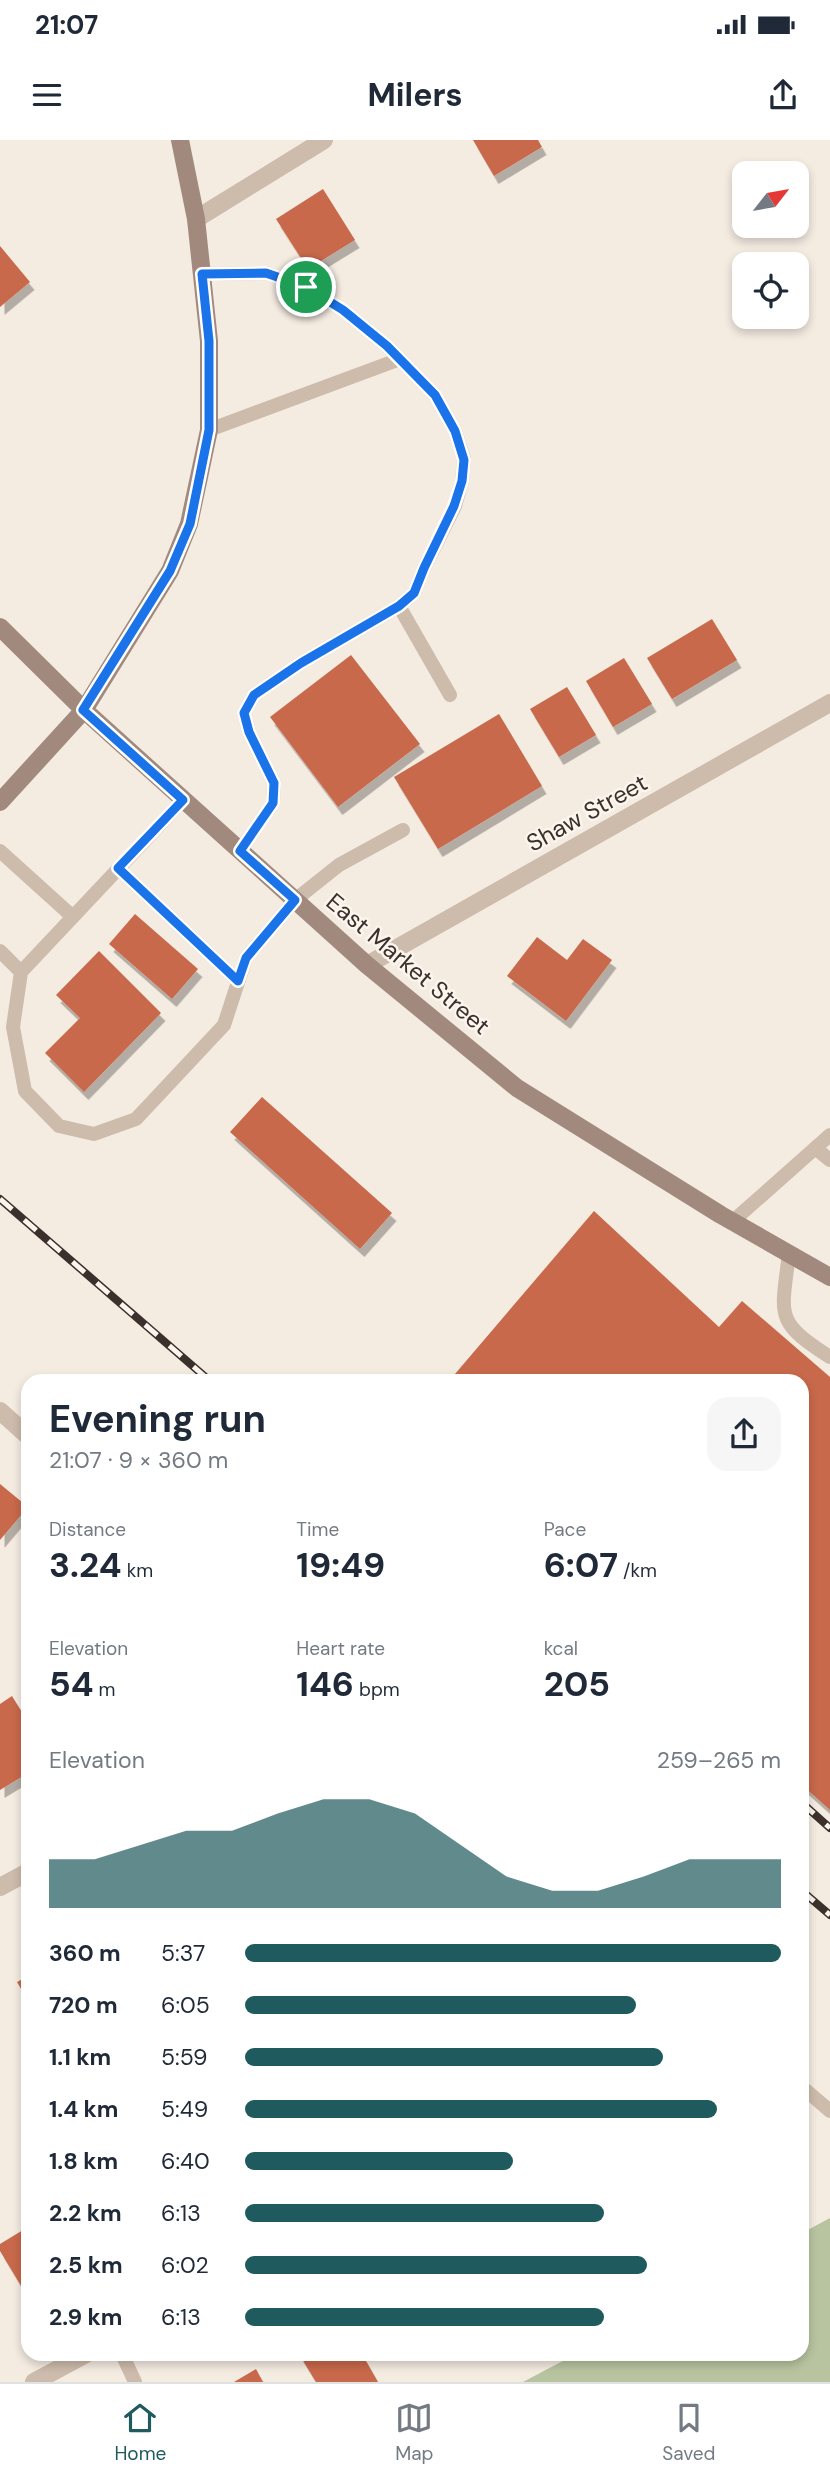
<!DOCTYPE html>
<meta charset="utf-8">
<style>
:root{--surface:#fff;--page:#f6f6f7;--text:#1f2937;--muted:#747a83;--line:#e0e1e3;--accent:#1f5a5e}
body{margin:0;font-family:"DM Sans",sans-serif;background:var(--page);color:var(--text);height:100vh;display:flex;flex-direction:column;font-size:26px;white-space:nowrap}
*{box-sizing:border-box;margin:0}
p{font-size:23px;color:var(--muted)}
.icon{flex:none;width:38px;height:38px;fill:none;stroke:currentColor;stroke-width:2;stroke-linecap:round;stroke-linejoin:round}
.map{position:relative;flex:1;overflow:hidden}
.details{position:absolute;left:21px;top:1234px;width:788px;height:987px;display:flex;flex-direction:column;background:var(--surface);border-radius:21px;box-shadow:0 4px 10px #0003}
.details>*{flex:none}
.needle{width:46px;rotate:59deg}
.controls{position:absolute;left:732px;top:21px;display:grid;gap:14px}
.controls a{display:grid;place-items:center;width:77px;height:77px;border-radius:14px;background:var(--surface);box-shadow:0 4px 10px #0003;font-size:35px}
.pin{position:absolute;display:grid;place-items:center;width:60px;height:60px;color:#fff;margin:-30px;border:4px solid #fff;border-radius:50%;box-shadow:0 2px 7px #0007}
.round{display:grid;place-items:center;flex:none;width:74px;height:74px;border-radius:21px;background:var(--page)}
.overview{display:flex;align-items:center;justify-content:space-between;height:119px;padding:0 28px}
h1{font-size:38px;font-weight:700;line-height:52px}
.stats{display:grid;grid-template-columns:repeat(3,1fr);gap:10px;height:119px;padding:7px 28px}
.stats div{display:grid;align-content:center}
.stats b{font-size:35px;font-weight:700}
.stats small{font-size:19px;font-weight:400}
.stats p{font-size:19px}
.chart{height:196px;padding:14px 28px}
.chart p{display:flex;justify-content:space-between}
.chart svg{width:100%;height:126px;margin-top:7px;fill:var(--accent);opacity:.7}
ul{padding:0 28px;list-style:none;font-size:23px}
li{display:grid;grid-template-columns:112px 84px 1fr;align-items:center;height:52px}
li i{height:18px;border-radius:9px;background:var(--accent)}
.status{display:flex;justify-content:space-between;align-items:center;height:49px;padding:0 35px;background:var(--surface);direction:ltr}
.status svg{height:19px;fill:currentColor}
header{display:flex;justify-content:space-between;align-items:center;height:91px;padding:0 28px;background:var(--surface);font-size:32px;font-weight:700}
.tabs{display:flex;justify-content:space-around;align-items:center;height:98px;border-top:2px solid var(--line);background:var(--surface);font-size:19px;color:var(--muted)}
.tabs a{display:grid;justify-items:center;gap:4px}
.tabs .on{color:var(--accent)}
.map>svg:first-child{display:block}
</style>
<div class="status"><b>21:07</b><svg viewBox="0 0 49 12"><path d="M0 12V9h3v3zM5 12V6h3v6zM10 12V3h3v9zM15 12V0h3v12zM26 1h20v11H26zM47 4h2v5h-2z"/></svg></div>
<header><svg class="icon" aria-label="menu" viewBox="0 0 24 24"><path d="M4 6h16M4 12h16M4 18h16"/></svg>Milers<svg class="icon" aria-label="share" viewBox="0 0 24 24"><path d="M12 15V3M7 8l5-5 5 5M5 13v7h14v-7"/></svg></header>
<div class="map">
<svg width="830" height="2242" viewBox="0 0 830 2242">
<defs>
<filter id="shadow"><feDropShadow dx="4.5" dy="8" stdDeviation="0" flood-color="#0004"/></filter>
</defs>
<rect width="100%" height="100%" fill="#f4ebe1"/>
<path fill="#b8c4a0" d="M830,2078V2242H523L576,2214H802V2093Z"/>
<path fill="#c8694b" filter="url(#shadow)" d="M473,0H538L542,7L494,36Z
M323,49L355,100L308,129L276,79Z
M0,106L30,142L0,167Z
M712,479L737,520L672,559L647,518Z
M351,515L420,604L338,667L270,577Z
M624,518L652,564L613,587L586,541Z
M567,547L596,595L559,617L530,569Z
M499,574L542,646L438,709L394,637Z
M135,774L198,829L172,859L109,804Z
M537,797L567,820L583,799L612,820L566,881L507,836Z
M99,811L161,873L84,952L45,913L80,878L56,855Z
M262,957L392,1073L360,1109L230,992Z
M594,1071L719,1187L742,1161L830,1237V1670L802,1645V1241H449Z
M0,1344L28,1367L0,1400Z
M12,1556L28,1582V1633L0,1650V1564Z
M28,1836V1861L17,1842Z
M28,2087V2153L26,2154L0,2111V2104Z
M299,2214H362L378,2242H316Z
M256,2229L263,2242H234Z"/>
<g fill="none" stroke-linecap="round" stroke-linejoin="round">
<path stroke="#cdbbac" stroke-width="14" d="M202,134L266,133L306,147L343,170L387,206L435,255L455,291L464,319L462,341L455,366L424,428L414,453L399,466L301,523L254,555L244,573L249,592L274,643L273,663L240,711
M209,290L400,219
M399,466L450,555
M183,660L21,832L13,887L25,951L59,986L94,994L136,979L224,885L246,818L295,760L339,725L403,690
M0,711L73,777
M118,728L238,841
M0,811L21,832
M815,1008L830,1020
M733,1081L830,995
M789,1113C782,1175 773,1181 830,1217
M802,1947L830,1971
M122,2214L135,2242"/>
<path stroke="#cdbbac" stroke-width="18" d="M196,79L324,0
M367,825L830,563
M0,1271L28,1296
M0,1747L28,1732
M34,2242L86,2214"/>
<path stroke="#a18a7d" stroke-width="18" d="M0,487L84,570L367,825L517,948L721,1075L830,1137
M0,662L84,570L170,431L189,384L209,290V201L196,79L180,0"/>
<defs>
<path id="rail" d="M0,1059L210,1241
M802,1663L830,1688
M802,1751L830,1775"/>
</defs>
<use href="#rail" stroke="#3b302b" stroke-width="8"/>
<use href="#rail" stroke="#fbf5ee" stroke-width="5" stroke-dasharray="16" stroke-linecap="butt"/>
</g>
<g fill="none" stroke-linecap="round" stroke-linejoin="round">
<defs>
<path id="route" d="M266,133L306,147L343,170L387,206L435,255L455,291L464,320L462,341L454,366L424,428L414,453L399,466L301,523L254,555L244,573L249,592L274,643L273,663L240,711L295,760L246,818L238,841L118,728L183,660L83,570L170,431L190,384L209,290V201L202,134Z"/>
</defs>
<use href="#route" stroke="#fff" stroke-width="14"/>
<use href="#route" stroke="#1a73e8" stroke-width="9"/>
</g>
<g text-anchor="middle" stroke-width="5" stroke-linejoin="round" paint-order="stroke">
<g font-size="24" fill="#3b302b" stroke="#fbf5ee">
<text transform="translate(587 673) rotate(-29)" y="8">Shaw Street</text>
<text transform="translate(408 824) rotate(40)" y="8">East Market Street</text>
</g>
</g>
</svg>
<div class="controls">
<a><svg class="needle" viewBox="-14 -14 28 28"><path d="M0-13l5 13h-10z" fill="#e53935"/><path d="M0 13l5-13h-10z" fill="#747a83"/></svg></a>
<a><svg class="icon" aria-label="locate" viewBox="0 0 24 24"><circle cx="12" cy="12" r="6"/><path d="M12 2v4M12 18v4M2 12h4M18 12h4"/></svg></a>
</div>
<div class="pin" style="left:306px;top:147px;background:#1e9e55"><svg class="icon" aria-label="arrive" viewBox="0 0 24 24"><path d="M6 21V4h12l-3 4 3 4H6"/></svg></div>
<section class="details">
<div class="overview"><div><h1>Evening run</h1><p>21:07 · 9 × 360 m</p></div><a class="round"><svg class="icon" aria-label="share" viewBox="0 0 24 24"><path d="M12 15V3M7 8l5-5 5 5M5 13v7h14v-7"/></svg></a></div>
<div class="stats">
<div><p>Distance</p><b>3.24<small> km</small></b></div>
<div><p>Time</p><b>19:49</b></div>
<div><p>Pace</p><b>6:07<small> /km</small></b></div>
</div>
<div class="stats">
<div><p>Elevation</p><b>54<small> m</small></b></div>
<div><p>Heart rate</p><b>146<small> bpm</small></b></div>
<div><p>kcal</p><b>205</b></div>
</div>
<div class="chart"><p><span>Elevation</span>259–265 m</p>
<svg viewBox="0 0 160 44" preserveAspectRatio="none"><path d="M0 44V27L10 27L20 22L30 17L40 17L50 11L60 6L70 6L80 11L90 22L100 33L110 38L120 38L130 33L140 27L150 27L160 27V44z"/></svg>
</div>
<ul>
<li><b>360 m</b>5:37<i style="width:100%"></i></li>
<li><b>720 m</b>6:05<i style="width:73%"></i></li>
<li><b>1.1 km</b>5:59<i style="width:78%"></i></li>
<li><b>1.4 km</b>5:49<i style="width:88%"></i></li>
<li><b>1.8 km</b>6:40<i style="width:50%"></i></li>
<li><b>2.2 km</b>6:13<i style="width:67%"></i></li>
<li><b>2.5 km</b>6:02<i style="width:75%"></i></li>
<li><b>2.9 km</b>6:13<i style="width:67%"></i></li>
</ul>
</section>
</div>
<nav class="tabs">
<a class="on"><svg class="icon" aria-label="home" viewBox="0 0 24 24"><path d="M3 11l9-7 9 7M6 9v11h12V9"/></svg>Home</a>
<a><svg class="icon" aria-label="map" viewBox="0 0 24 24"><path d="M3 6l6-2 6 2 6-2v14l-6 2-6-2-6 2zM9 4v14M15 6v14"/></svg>Map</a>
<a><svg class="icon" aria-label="saved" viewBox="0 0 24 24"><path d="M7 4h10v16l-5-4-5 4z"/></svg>Saved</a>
</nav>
